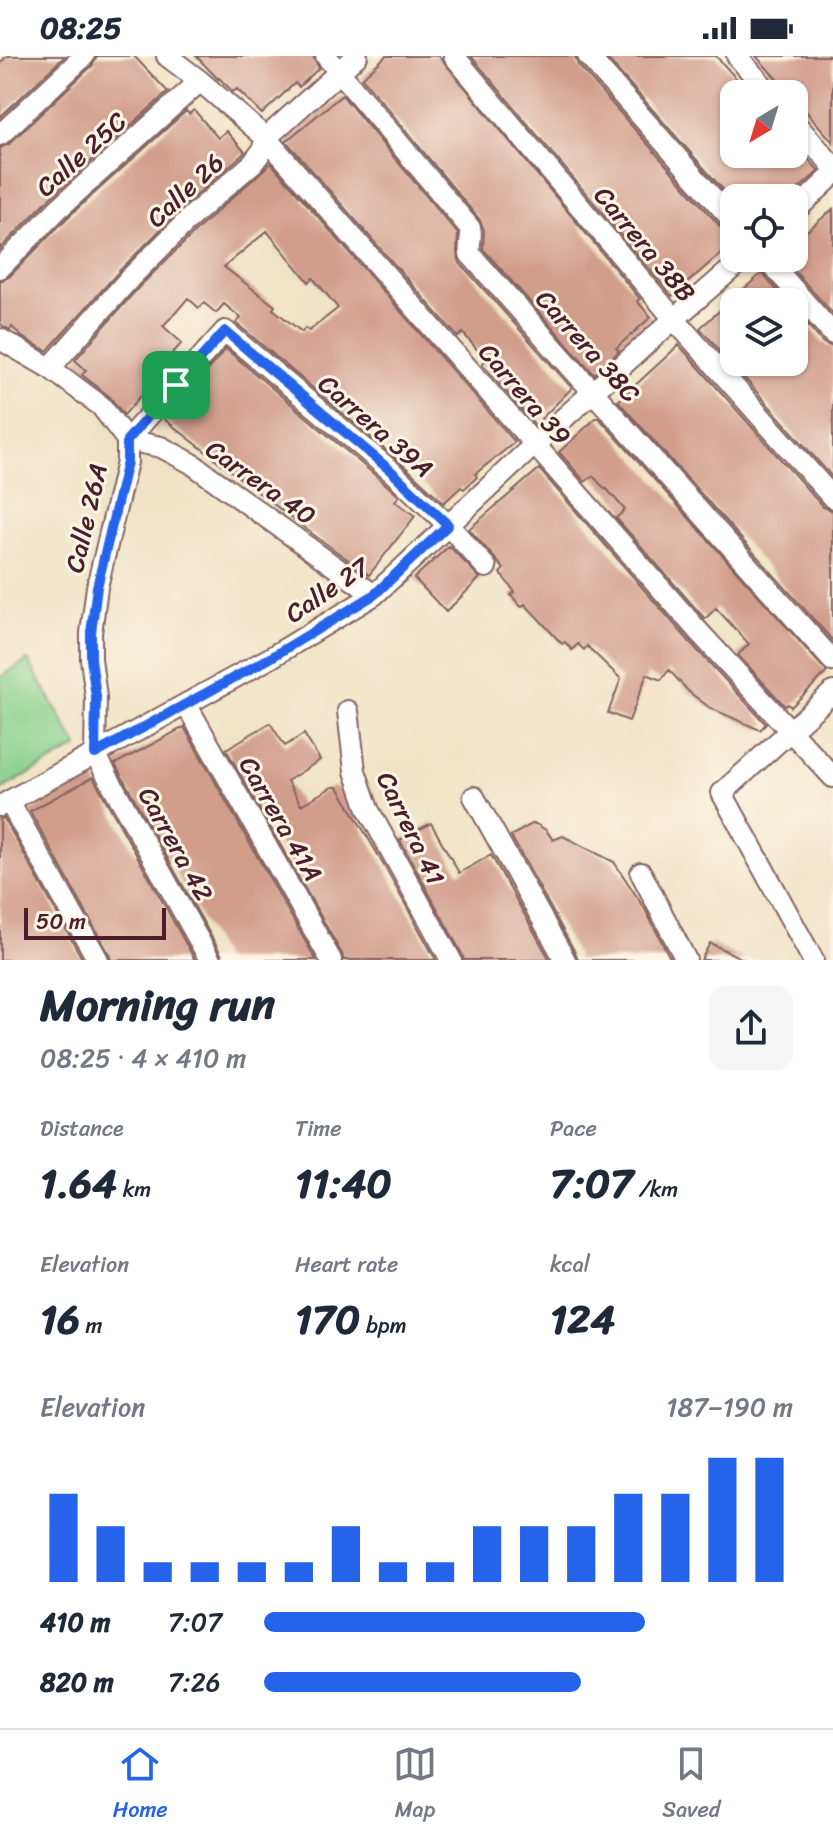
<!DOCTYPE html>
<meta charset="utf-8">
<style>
:root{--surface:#fff;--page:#f6f6f7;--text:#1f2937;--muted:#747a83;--line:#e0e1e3;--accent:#2563eb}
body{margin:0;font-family:Sriracha,sans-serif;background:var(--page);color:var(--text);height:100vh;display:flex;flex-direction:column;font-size:30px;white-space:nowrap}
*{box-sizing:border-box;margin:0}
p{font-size:26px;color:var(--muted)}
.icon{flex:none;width:44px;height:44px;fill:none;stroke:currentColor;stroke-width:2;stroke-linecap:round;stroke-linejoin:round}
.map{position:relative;height:904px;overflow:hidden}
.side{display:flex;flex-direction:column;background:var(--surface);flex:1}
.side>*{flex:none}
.needle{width:52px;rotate:218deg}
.tools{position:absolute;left:720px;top:24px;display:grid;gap:16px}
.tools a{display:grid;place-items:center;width:88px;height:88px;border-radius:16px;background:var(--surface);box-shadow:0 2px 6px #0004;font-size:40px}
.scale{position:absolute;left:24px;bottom:20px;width:142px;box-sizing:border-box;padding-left:8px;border:4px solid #4a1f2b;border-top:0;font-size:22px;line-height:28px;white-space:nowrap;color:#4a1f2b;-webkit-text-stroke:6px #fcf5e5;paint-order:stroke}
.pin{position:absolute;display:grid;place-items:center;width:68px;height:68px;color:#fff;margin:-34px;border-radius:16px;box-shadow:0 4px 12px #0006}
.round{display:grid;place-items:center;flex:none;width:84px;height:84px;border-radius:16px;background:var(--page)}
.summary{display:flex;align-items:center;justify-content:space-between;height:136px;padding:0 40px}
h1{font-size:44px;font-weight:800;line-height:60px}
.metrics{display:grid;grid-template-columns:repeat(3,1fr);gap:12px;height:136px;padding:8px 40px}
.metrics div{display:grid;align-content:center}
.metrics b{font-size:40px;font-weight:800}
.metrics small{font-size:22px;font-weight:400}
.metrics p{font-size:22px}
.chart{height:224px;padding:16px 40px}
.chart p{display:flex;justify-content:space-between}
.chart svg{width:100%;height:144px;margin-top:8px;stroke:var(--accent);stroke-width:6}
ul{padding:0 40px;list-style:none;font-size:26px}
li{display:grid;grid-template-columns:128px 96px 1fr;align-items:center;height:60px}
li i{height:20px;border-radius:10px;background:var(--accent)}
.status{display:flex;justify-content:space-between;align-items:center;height:56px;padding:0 40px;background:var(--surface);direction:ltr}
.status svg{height:22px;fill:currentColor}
.tabs{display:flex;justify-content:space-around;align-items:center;height:112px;border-top:2px solid var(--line);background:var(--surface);font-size:22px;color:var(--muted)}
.tabs a{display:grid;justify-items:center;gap:4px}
.tabs .current{color:var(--accent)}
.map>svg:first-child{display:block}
</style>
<div class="status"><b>08:25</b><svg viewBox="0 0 49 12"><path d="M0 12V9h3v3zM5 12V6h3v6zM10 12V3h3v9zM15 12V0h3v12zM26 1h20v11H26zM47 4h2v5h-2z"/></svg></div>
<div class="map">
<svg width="833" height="904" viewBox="0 0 833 904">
<rect width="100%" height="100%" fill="#fcf5e5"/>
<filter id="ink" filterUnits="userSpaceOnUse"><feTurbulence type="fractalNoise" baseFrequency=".0125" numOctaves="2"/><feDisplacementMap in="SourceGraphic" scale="16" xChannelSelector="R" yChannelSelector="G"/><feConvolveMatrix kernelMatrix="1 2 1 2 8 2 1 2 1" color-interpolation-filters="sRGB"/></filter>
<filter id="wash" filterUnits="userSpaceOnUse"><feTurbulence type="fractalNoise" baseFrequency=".006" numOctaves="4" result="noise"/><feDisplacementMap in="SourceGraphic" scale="32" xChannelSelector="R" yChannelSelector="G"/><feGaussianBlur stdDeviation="1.8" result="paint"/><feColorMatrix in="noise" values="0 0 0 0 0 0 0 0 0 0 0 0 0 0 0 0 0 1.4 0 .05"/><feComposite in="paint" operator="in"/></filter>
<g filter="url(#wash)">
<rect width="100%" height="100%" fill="#f0e3c5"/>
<path fill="#88d08c" stroke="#69785c" stroke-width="2" d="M28,604L78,691L0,734V621Z"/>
<g id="blocks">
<path fill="#d19e8c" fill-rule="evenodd" d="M7,0H65L0,61V7Z
M97,0H134L168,36L49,143L0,193V92L9,88L93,9Z
M196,0H313L319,12L299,31L295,27L262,58L237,33L233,36L219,22L218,23Z
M386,0H439L640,243L637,245L651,261L616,292L619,295L594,318L483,193L484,174L480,164L362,22Z
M471,0H575L578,9L724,175L734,179V186L672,240Z
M605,0H716L750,38H734V98H794V87L819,115L788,142H734V146Z
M756,0H833V86L794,42V38H790Z
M342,39L458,178L457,196L460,207L572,332L535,369L482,308L486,304L463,277L458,281L286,85Z
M194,54L218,82L226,75L245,96L243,98L185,149L121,213L47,295L22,281L12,271L10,274L4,271L0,267V225L9,221L67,162L186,55L189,58Z
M271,107L515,386L475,418L477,421L464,433L461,431L444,447L399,405L236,267L241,262L224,248L216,257L204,247L199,252L188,242L177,255L163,270L182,287L165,305L169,308L124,359L109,340L82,319L86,314L75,304L139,231L203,168ZM267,175L309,226L313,222L338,252L309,275L305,272L302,276L273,253L275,250L224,211Z
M833,153V258L783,202H794V186Z
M762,217L787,246H734V306H794V253L823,287L833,291V422L700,272Z
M679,289L823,451L833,455V585L618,345Z
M226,293L382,425L399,440L395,445L415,460L369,519L307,474L164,363Z
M596,362H599L827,616L791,651L788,648L785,650L738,599L749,588L716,552L705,563L616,462L625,454L606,432L605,433L593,420L585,426L559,396Z
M539,413L689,585L766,668L760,674L710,652L689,636L669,614L661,624L647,618L629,665L608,657L621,623L587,590L584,594L578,588L572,594L565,586L562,588L525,548L521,551L511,539L515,536L500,517L504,513L469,473Z
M449,490L480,522L446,556L414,522Z
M270,667L285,690L304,678L320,704L287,725L301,749L332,731H338L377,797L436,904H344L342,898L226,693Z
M184,671L316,904H223L221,898L115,708Z
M93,721L195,904H111L109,898L30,755Z
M4,762L83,904H0V763Z
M431,767L459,817L491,799L550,904H464L462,898L400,784Z
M534,767L546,774L553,784L563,780L614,806L645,853L671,904H578L576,898L511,780Z
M710,887L745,904H701Z"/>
</g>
</g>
<g filter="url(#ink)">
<use href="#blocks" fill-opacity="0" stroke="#846461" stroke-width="2"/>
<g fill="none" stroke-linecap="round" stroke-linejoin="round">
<defs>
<path id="minor" d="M167,0L200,25L266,82L699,576L833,721
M326,0L470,172C473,180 468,188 470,198L833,605
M454,0L674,263L833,442
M588,0L734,166
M737,0L770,38
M794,66L833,110
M0,79L84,0
M794,156L833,119
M766,202L833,278
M0,212L58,153L200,25
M0,283L50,312L101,350L127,384L161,391L191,407L374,539
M50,312L130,222L194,158L253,107L262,95L266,82L357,0
M186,648L331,904
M348,655L355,715L368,753L451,904
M95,698L96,641L91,603V577L97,531L127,406V384L225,275L391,415L448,469L486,511
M95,698L210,904
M474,741L565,904
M9,745L98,904
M0,750L270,602L374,539L534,389L674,263L744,202
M641,817L686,904
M813,904L722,737L833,636"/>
</defs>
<use href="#minor" stroke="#846461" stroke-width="24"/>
<use href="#minor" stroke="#fff" stroke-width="20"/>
</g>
</g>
<g fill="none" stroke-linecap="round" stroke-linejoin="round" filter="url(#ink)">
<defs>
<path id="route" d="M225,275L391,415L448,469L374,539L270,602L95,698L96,641L91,603V577L97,531L127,406V384Z"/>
</defs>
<use href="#route" stroke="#fff" stroke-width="16"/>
<use href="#route" stroke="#2563eb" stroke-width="10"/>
</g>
<g text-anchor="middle" stroke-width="6" stroke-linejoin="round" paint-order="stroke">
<g font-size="26" fill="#4a1f2b" stroke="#fcf5e5">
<text transform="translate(81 98) rotate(-42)" y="9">Calle 25C</text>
<text transform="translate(185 134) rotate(-43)" y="9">Calle 26</text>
<text transform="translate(645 188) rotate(50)" y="9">Carrera 38B</text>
<text transform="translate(588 290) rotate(48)" y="9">Carrera 38C</text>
<text transform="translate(525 338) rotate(49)" y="9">Carrera 39</text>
<text transform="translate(376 370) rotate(41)" y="9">Carrera 39A</text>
<text transform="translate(261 426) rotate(35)" y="9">Carrera 40</text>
<text transform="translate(86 462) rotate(-77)" y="9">Calle 26A</text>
<text transform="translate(327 534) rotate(-34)" y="9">Calle 27</text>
<text transform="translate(281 763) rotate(60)" y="9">Carrera 41A</text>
<text transform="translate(411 772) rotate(64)" y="9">Carrera 41</text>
<text transform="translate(176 788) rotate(61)" y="9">Carrera 42</text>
</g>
</g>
</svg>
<div class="tools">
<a><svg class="needle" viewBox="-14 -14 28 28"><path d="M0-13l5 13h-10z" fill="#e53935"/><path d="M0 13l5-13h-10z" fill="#747a83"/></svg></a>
<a><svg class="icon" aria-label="locate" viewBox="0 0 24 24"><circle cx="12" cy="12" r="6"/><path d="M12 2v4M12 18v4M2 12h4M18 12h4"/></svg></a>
<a><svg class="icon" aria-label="layers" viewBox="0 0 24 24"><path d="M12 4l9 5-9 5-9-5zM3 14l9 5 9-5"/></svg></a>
</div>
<div class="scale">50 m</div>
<div class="pin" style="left:176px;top:329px;background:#1e9e55"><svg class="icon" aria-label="arrive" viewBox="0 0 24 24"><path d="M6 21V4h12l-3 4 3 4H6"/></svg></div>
</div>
<section class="side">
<div class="summary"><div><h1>Morning run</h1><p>08:25 · 4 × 410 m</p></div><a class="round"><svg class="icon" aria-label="share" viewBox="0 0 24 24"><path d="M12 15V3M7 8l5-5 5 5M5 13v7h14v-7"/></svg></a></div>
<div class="metrics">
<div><p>Distance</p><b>1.64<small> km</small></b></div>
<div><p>Time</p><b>11:40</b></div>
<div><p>Pace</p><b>7:07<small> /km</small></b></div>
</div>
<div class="metrics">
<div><p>Elevation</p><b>16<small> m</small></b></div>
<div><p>Heart rate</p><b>170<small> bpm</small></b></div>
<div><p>kcal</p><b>124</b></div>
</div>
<div class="chart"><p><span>Elevation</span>187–190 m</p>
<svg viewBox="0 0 160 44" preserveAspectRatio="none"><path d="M5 44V17M15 44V27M25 44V38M35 44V38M45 44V38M55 44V38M65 44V27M75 44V38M85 44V38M95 44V27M105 44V27M115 44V27M125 44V17M135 44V17M145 44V6M155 44V6"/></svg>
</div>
<ul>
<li><b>410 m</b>7:07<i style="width:72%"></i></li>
<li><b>820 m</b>7:26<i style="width:60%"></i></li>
</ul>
</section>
<nav class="tabs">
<a class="current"><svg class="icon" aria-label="home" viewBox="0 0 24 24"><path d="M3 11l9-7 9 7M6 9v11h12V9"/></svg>Home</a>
<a><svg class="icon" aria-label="map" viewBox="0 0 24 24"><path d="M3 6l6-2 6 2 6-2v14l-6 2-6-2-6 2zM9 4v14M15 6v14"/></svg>Map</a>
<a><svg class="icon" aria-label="saved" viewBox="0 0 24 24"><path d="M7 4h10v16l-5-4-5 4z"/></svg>Saved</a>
</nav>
